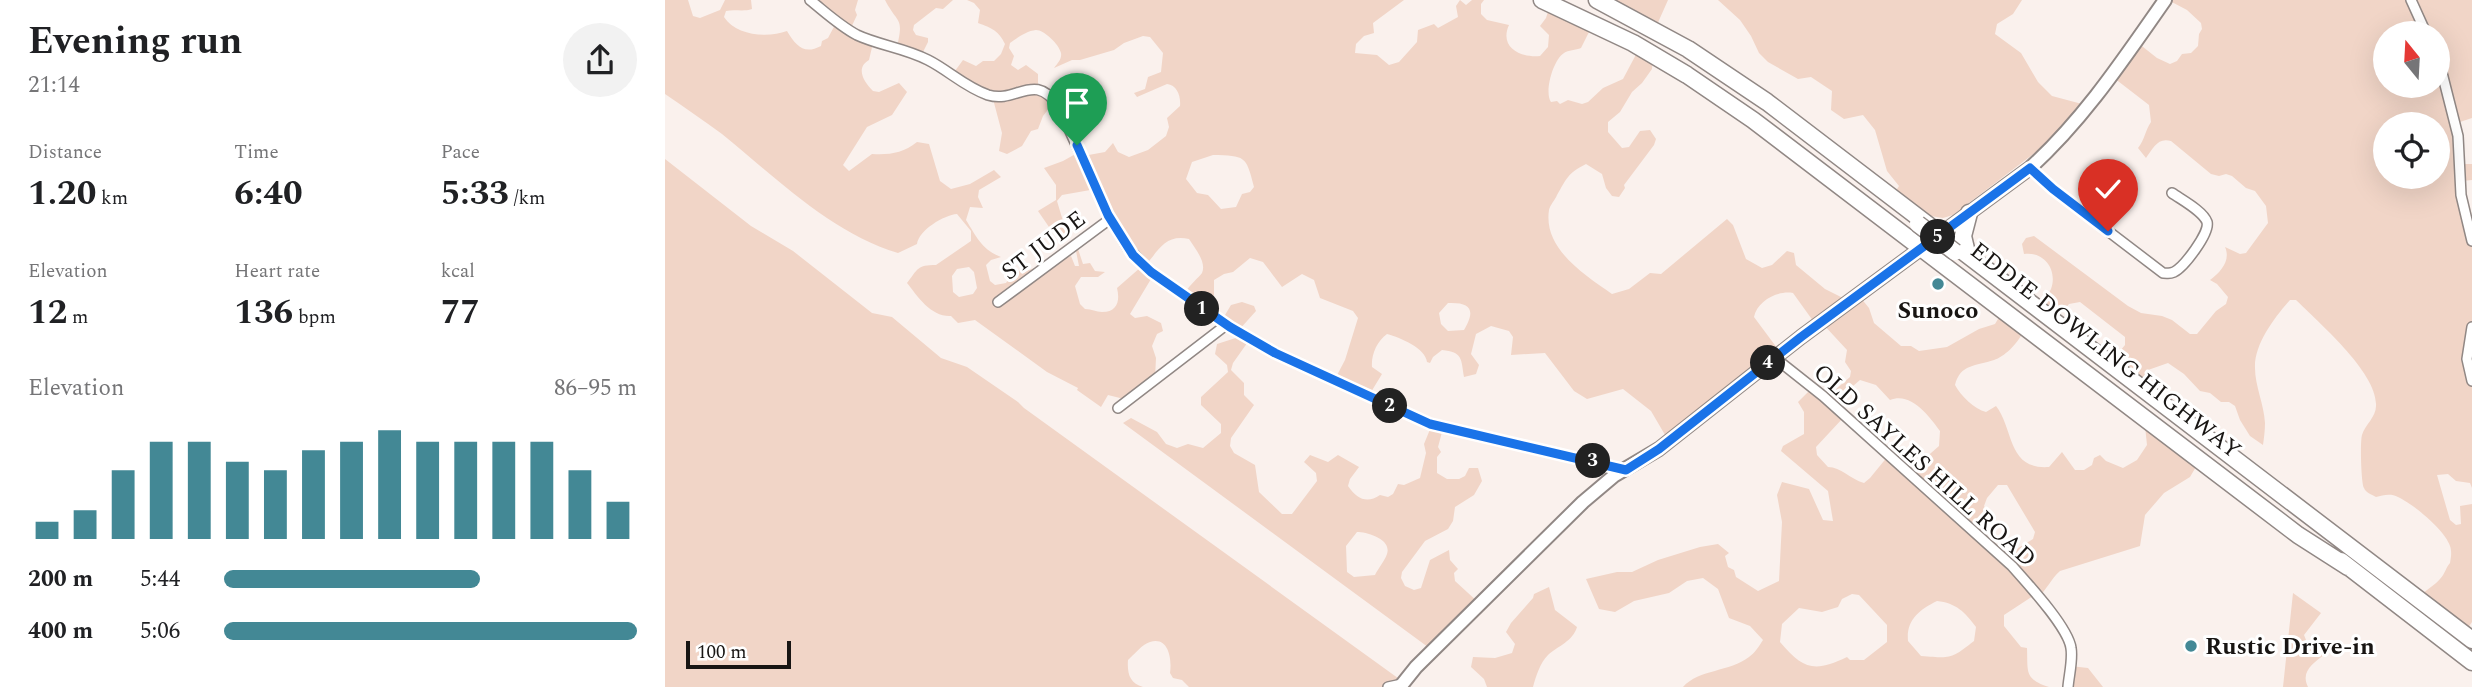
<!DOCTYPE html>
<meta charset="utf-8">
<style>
:root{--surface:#fff;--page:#f2f2f2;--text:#202124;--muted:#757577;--accent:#438895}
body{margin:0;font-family:Spectral,serif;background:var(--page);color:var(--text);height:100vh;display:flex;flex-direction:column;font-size:26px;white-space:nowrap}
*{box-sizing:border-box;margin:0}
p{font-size:23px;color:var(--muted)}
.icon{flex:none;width:38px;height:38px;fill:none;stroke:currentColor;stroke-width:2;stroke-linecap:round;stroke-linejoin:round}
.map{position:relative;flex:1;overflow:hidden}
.side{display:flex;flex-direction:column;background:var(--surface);width:665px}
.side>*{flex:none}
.needle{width:46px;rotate:342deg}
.fabs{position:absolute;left:1708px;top:21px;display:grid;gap:14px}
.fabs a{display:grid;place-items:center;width:77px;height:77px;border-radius:50%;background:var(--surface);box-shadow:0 7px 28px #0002;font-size:35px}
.scale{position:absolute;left:21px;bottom:18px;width:105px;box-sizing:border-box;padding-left:7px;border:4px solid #181513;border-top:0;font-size:19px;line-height:24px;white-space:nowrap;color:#181513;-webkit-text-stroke:5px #fff;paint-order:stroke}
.pin{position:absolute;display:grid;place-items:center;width:60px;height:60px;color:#fff;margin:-72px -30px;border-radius:50% 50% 50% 0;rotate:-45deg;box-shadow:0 0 7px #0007}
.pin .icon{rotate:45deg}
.km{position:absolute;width:35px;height:35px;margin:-18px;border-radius:50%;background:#222;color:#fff;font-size:19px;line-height:35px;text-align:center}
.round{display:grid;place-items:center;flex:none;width:74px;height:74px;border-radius:37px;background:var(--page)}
.head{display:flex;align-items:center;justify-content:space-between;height:119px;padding:0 28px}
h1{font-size:38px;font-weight:700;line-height:52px}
.figures{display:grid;grid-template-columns:repeat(3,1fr);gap:10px;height:119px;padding:7px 28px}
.figures div{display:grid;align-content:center}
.figures b{font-size:35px;font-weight:700}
.figures small{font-size:19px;font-weight:400}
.figures p{font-size:19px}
.chart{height:196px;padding:14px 28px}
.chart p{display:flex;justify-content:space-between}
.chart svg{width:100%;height:126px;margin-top:7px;stroke:var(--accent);stroke-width:6}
ul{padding:0 28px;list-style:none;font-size:23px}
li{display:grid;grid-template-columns:112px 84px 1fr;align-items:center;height:52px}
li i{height:18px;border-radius:9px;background:var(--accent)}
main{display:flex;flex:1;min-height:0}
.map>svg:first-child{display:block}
</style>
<main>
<section class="side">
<div class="head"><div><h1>Evening run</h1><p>21:14</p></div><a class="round"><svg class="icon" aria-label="share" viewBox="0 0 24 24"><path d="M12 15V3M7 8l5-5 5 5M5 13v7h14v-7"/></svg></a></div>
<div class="figures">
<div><p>Distance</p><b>1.20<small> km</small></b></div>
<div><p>Time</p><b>6:40</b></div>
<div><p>Pace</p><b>5:33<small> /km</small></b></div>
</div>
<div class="figures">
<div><p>Elevation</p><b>12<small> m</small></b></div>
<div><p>Heart rate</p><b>136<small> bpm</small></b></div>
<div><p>kcal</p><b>77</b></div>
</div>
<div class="chart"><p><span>Elevation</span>86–95 m</p>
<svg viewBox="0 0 160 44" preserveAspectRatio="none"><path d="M5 44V38M15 44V34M25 44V20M35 44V10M45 44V10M55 44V17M65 44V20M75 44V13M85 44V10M95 44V6M105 44V10M115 44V10M125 44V10M135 44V10M145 44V20M155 44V31"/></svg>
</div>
<ul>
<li><b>200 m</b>5:44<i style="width:62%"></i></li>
<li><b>400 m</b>5:06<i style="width:100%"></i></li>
</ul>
</section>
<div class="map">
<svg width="1807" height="687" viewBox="0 0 1807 687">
<rect width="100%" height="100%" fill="#faf1ed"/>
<path fill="#f1d5c7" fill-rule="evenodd" d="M0,0H23L28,16L35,18L55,10L60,0H86L87,9C78,12 70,9 61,11L59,17C71,36 103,38 122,31C131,46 139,55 156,46L157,41L163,38L171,23L149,0H193L190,10L192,15L184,32L208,43L204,60C190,68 199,82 208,91L214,92L234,83L242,92L227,115L202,127L178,165L184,171L207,154C225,155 238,153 252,142L264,144L275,181L286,189L305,184L329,170L336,177L314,190L313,197L318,208L305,207L301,220C311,236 317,250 336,257L326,260L321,265L325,281L330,285L341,283L347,274L355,270L361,271L406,256L410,266H414L411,251L413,249L418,264L425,263L430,271L440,272L433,277H416L410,286L415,304L420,309C427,309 431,312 437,312C453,312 455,300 452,288L476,267L431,189L397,195L392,201L403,238L394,229L384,227L373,211L391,200V185L379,168L398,161L414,152L418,156L440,152L448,143L453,152L464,157L483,150L501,136L504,127L502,118L515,106C516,96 512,85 502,84L472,97L469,93L480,89L483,77L496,72L498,53L485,37L478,36L459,43L449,50L415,60H407L389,68C393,63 397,59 396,53C394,44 379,30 371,30C361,31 352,38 345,43L344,48L349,56L346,65L353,70L361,65L373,74V90L389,102L378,116L373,129L366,131L357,146L342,154L334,151L337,133L328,99L287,75L298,60L311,66L318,61H329L336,54L340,44C334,31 327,28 313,23L315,10L309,3L302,0H739L708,23L709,33L699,36L691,44L690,53L712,55L724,65L734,62L752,42L753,30L769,24L773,28L793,17L791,6L795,0L801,5L807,0H819L816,4V14L822,20L844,25C834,47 855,58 875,56L883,47L884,35L875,26L881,18L886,2L929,22L916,48C911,50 903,50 899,53C888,60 879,92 886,102L892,101L895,104L903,100L917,104L923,102L938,88L958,79L975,47L988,54L987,69L977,83L967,92L955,112L943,122V132L957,148L964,147L975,131L985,130L991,139L989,145L959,185L960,188L954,197L947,196L941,188L937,174L921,164C903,173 902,178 892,195C890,200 885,205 884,210C878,249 920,275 947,294L964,289L985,273L996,274L1062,219L1068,225L1081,259L1097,268L1107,265L1122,251L1129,253L1131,265L1160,289L1182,300L1195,297L1204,308L1209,323L1236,346H1246L1254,351L1282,347L1314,329L1330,324L1336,314L1357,334C1352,344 1339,357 1329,360C1311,366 1295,364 1290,385C1296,396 1309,409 1321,412L1331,406C1349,429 1342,470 1384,467L1397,452L1410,470H1419L1427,465L1429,458L1435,455L1441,461L1458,468L1472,460L1482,445L1480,426L1532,465L1525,477L1499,493L1480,515L1475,546L1395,571C1386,579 1382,589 1373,598L1368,596L1339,615V626L1356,647L1362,648C1363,672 1359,679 1384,687H1018C1034,669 1065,672 1084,657C1090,653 1094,646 1098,640L1085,626L1064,618L1053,589L1038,578L1022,581L1004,593L969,601L950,612L934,609L921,579L952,572H967L993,560L1035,547L1053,544L1064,553L1060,556L1063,567L1069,570L1071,577L1093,591L1114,581L1117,522L1112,495L1117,482L1144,489L1158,520L1168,521L1163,491L1116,451L1118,446L1139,434V412L1133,402L1146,389L1162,401L1170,390L1185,377L1186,371L1180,362L1182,350L1157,323L1151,325L1128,293C1113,290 1092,301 1089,317L1115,352L1003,440L986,411L958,389L922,399L909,391L880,353L846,355L848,337L844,331L826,326L811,334L806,354L814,365L811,374L799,377C796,359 798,352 777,350L768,357L765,363L762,362C760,348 736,338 722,334C712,341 706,355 707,367L717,374L703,397L670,379L680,360L693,318L688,311L655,298L649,280L637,274L617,287L598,262L585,258L568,272L559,274L549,280V295L541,310L521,291C525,285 534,277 537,273C542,262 529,247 524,239C500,234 494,250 480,266L489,274L465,314L470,318L482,316L496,323L498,331L492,334L487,346L491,358L490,378L463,400L443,395L436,407L412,390L413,388L382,372L310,320L293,323L286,316C266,317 253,297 242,283C253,269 252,265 271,265L306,241V231L292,214C279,215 254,230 252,244L233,253C166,233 110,177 57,134C38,120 19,107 0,94ZM548,155C580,156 581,155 589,187L585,192L577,194L571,207L556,209L543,195L532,193L521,179L527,162ZM304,267L309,272L312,288L308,294L294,297L288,292L287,276L292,269ZM783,303C806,302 811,310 799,330L783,331L776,324L774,313ZM1195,380L1211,385L1225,400C1246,391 1265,417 1275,431L1274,446L1258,460L1247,475L1223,456L1205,478L1199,483C1185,479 1176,467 1163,467L1152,455L1151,447L1178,418L1171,408L1188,386ZM1333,485H1342L1370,532L1368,539L1350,550L1341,560L1311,533L1327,519L1319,506L1322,498ZM1187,594L1194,595L1222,625V642L1199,660H1185L1182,657C1149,673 1138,669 1115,642L1117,624L1134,608L1157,612L1173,607L1177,599ZM1272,601C1291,603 1300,612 1311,627L1309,641C1285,660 1286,658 1256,656L1243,641C1241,620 1254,610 1272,601Z
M220,0H288L278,9L271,8L249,25L248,30L251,35L263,38V42L255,58L232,47C239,16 233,25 220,0Z
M936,0H1003L991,27Z
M1053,0H1357L1348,14L1332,24L1330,34L1356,53L1373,82L1387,96L1417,104L1375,149L1288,215L1278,218L1259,215L1229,194L1234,186L1222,171L1210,130L1198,115L1179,119L1166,110L1167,91L1146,77L1133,79L1103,62L1094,53L1086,36L1075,20Z
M1503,0H1807V118L1792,123L1796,164H1807V180L1797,181L1807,238V488L1805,483L1791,481L1783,474L1772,475L1785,520L1791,525L1796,524L1795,506L1807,504V622L1800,632L1755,597C1761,589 1769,586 1775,579C1780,574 1781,567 1785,563C1786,557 1787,552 1785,546C1780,530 1748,504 1733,497C1726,493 1718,495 1711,497C1706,494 1701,493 1699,488C1696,483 1695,441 1697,435C1700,425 1711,417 1711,406C1713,373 1653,322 1631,300H1625C1610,317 1589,344 1590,368C1590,386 1599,404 1600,423C1600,430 1599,438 1598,445L1585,436L1575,420L1570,406L1564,402H1556L1545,393L1535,391L1519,374L1503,363L1483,370L1479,380L1446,362L1460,345V337L1415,302L1404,304L1392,318L1376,304C1379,299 1384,294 1386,289C1393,270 1379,251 1359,254L1357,244L1361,238L1369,236L1463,306L1476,313L1497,316L1507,320L1525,334H1532L1551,311L1561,304L1563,297L1552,284L1545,280C1556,272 1566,260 1560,247L1575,254L1581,253L1603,223L1601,206L1590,191L1581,188L1567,176L1561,174L1554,176L1546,174L1506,141C1493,137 1488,148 1481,158L1473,148C1480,139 1480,131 1486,122L1484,105L1449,78L1473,43L1492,58L1505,64L1512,61L1517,54L1526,53L1533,46L1534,34L1537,29L1536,23L1522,10ZM1720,33H1773V86H1720ZM1720,124H1773V177H1720Z
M0,159L86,226L128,251L207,313L227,317L276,358L302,367L353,402L359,408L737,681L735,687H524L517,680L508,678L505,673C507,660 504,636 485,642C477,644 469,655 463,660C462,674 465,683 478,687H0Z
M577,302L589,306L591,311L573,331L557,320L566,305Z
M580,335L585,339L568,363L566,370L579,383V395L589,405L566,438L565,446L569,453L590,465L594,492L617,514H627L652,481L651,473L639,462L645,455L663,462L673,455L694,467L685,479L683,486C692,499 702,504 715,495L723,497L728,494L733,484L739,485L755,478L761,453L759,444L766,427L777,432L773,447L776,452L772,457V473L782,479H794L800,476L804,468H813L817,481L809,495L790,507L788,521L783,529L760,541L737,572L736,578L740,586L749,590L756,588L765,560L784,550L785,560L793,569L789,573L790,581L814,603L767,650L458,423L466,418L492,432L501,444L512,448L523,444L538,448L556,433V424L536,405V397L563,372L562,365L550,354L552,344ZM692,532C702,532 727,539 722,554C720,560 713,569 710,575L689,577L682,572L681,546Z
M884,587L890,610L912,627C908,641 893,646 883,655C875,663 871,676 868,687H822L819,679L806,667L808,657L830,658L847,653L850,644L841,632L846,623L868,598L869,594Z
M1628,593L1656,613L1639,635L1641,640L1660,654C1649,663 1635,671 1643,687H1618Z
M1405,666L1423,668L1438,687H1402Z"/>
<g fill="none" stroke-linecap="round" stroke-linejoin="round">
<defs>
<path id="street" d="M145,0C160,12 175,26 192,35C213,45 240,48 263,60C283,70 300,87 323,95C352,104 369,70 394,107L443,215L462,247L486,272L561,325L610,353L765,424L960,470
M1746,0L1761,33
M1773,57L1793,136L1796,195L1807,241
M1365,168L1388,189L1498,273C1504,273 1504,274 1509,272C1519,267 1545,233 1542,222C1538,211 1517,200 1507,193
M333,302L445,219
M1807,327L1802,359L1807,381
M1110,358L1158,396L1347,566C1362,583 1403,627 1406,648C1408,660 1404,675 1403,687
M453,408L561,325
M723,687L737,684"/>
<path id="secondary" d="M735,687L751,667L918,502L950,475L994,449L1136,337L1365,168C1419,119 1458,60 1500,0"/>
<path id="highway" d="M877,0L968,43L1022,75L1088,120L1633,535L1683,567
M932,0L1023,49L1102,102L1807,640
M1302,253L1298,236L1304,213
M1676,561L1807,662"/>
</defs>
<use href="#street" stroke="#918885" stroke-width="12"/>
<use href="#secondary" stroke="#918885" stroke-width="16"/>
<use href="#highway" stroke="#918885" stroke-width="19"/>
<use href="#street" stroke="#fff" stroke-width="9"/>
<use href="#secondary" stroke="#fff" stroke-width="12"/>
<use href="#highway" stroke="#fff" stroke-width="16"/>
<defs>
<path id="highway-bridge" d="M1253,224L1290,252"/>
</defs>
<use href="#highway-bridge" stroke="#918885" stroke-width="19" stroke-linecap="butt"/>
<use href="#highway-bridge" stroke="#fff" stroke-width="16"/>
</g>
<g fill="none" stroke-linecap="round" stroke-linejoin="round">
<defs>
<path id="route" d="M412,145L443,215L468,255L486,272L565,327L610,353L765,424L961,470L994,449L1136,337L1365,168L1388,189L1443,231"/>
</defs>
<use href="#route" stroke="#fff" stroke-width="14"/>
<use href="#route" stroke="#1a73e8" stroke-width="9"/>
</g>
<g fill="#438895" stroke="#fff" stroke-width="2.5">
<circle cx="1273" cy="284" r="7"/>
<circle cx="1526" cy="646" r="7"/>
</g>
<g text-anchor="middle" stroke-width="6" stroke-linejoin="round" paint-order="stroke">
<g font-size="24" fill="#181513" stroke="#fff">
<text transform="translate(378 245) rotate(-37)" y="8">ST JUDE</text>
<text transform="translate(1441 350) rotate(38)" y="8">EDDIE DOWLING HIGHWAY</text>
<text transform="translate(1260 465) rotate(42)" y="8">OLD SAYLES HILL ROAD</text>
</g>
<g font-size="24" font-weight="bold" fill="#181513" stroke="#fff">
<text x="1273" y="318">Sunoco</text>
<text x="1540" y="654" text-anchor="start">Rustic Drive-in</text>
</g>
</g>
</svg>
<div class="fabs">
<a><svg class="needle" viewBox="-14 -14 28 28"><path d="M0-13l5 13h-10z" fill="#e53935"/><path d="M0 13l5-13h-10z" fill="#757577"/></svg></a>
<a><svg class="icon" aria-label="locate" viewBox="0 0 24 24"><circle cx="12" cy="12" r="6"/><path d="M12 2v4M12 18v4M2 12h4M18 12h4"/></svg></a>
</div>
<div class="scale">100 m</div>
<div class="pin" style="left:412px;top:145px;background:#1e9e55"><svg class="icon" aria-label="arrive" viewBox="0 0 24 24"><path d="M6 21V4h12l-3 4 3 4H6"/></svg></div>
<div class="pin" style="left:1443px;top:231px;background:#d93025"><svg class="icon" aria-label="check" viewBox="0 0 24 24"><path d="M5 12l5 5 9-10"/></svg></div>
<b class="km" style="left:537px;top:309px">1</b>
<b class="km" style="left:725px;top:406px">2</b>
<b class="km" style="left:928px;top:461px">3</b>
<b class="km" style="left:1103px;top:363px">4</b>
<b class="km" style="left:1273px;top:237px">5</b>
</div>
</main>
